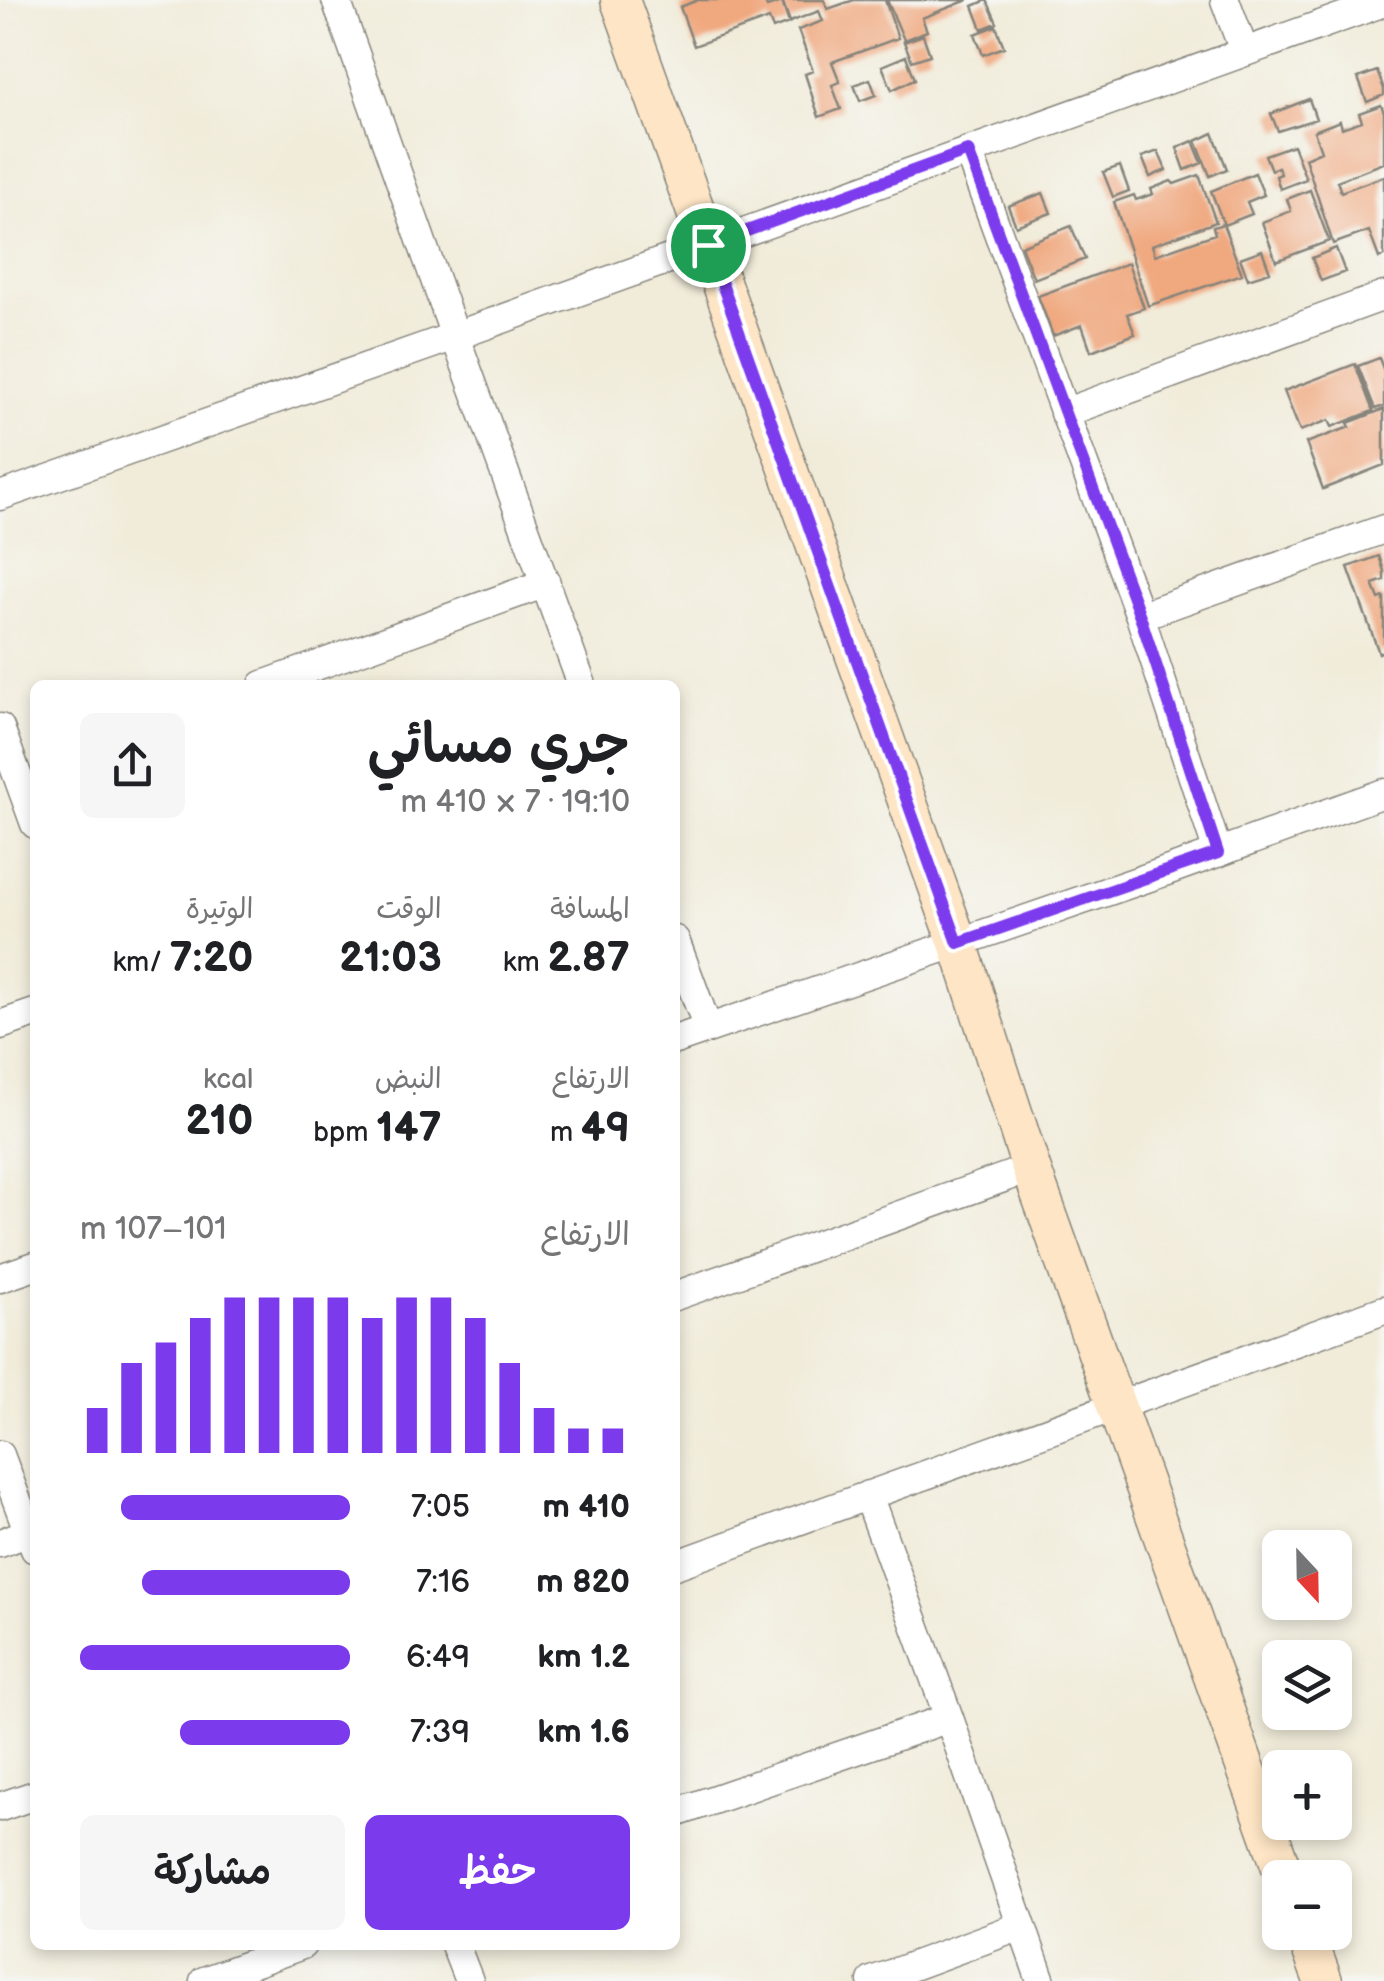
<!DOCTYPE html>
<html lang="ar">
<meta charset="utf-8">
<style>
:root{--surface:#fff;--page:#f6f6f6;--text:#202124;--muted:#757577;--accent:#7c3aed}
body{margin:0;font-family:"Balsamiq Sans","Playpen Sans Arabic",sans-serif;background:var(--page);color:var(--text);direction:rtl;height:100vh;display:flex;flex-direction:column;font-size:38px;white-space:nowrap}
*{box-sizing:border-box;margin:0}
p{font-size:32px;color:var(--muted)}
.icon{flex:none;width:55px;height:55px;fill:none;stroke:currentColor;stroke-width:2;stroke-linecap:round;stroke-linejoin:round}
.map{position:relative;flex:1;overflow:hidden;direction:ltr}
.panel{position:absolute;left:30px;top:680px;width:650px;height:1270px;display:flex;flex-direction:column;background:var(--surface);border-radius:15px;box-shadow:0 5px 15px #0003;direction:rtl}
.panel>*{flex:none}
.needle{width:65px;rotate:158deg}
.fabs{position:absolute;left:1262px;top:1530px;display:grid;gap:20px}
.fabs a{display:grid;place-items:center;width:90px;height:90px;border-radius:15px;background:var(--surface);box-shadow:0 5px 15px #0003;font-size:50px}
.pin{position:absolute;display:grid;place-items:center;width:85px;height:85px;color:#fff;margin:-42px;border:5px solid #fff;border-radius:50%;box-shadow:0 2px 10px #0007}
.round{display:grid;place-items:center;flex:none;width:105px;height:105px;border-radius:15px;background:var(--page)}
.overview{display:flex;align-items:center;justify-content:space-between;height:170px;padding:0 50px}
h1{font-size:55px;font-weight:600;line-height:75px}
.metrics{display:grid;grid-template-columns:repeat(3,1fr);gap:15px;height:170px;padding:10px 50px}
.metrics div{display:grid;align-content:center}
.metrics b{font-size:42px;font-weight:600}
.metrics small{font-size:28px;font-weight:400}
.metrics p{font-size:28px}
.chart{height:280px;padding:20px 50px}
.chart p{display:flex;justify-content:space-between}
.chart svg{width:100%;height:180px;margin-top:10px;stroke:var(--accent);stroke-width:6}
.button{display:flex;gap:20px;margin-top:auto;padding:20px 50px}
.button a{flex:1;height:115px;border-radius:15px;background:var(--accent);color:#fff;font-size:40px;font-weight:600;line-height:115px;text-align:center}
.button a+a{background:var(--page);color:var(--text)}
ul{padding:0 50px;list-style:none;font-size:32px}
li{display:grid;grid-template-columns:160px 120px 1fr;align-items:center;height:75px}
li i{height:25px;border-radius:12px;background:var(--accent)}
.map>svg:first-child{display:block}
</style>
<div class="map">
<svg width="1384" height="1981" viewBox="0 0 1384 1981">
<rect width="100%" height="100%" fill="#f6f6f2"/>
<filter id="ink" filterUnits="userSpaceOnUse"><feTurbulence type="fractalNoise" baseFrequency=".01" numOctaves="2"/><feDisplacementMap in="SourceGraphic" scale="20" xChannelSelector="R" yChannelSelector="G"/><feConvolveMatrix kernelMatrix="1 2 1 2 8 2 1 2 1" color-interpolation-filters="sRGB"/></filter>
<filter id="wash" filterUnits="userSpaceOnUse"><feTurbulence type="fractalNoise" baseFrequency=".0048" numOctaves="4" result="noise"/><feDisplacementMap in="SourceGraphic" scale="40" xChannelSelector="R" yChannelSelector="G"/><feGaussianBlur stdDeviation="2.25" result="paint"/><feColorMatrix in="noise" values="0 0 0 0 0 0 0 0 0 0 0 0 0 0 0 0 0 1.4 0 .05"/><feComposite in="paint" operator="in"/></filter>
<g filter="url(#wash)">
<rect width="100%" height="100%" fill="#f1ecda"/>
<g id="blocks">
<path fill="#f0a87f" d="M698,0H764L767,7L782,2L789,23L773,29L769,19L694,46L680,7Z
M782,0H824L828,9L854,0H885L898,38L832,62L840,82L832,85L841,109L819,117L805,74L813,71L798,30L823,21L819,11L790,22Z
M887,0H968L922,18L927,31L904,40Z
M987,0L997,23L982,29L973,6Z
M996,26L1004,47L983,55L975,34Z
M923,35L930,55L912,61L904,42Z
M906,56L915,79L892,90L882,66Z
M1377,71L1384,89V95L1367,102L1358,78Z
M870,79L876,95L860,101L854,85Z
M1309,99L1316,119L1278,131L1271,114Z
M1381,105L1384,112V163L1337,181L1341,192L1384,176V256L1379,258L1369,231L1333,244L1305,158L1321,151L1314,131L1340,121L1342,128L1362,121L1359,113Z
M1213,133L1227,169L1210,176L1196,141Z
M1193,141L1202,163L1185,170L1177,148Z
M1293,145L1306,179L1280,189L1276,176L1281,174L1278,167L1271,170L1265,155Z
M1158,151L1166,170L1150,177L1142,157Z
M1120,166L1129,191L1113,197L1103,172Z
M1255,173L1264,195L1247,202L1252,214L1224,225L1211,191Z
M1199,175L1216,222L1152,245L1155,255L1215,234L1213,227L1223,224L1242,274L1148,306L1114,202L1134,195L1136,200L1153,194L1151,189L1171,181L1174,184Z
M1310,190L1329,241L1276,261L1262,222L1291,211L1287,199Z
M1043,193L1051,213L1016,226L1008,206Z
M1071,226L1085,259L1034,279L1021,246Z
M1336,248L1345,272L1321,281L1312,258Z
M1262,250L1270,272L1248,279L1240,258Z
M1128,263L1144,308L1127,314L1135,334L1091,351L1082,325L1053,336L1038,296Z
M1379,358L1384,371V406L1375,409L1358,366Z
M1355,364L1373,411L1332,427L1329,420L1300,431L1284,391Z
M1384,409V465L1323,489L1306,443L1350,427L1348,423Z
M1379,556L1384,571V580L1373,584L1379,599L1384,597V651L1379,653L1348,567Z"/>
</g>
</g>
<g filter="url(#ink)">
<use href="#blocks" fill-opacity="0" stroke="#86847b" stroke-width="2.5"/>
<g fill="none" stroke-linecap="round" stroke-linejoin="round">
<defs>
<path id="street" d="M336,0L455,336L582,685
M1225,0L1244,51
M968,151L1140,616L1218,853
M1064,413L1384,296
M0,496L455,336L1384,2
M1140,616L1384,529
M263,685L546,583
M0,728L35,824
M675,940L708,1029
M0,1025L35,1013
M675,1040L1161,873L1384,793
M0,1278L35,1266
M675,1296L1031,1168
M0,1455L35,1549
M868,1495L949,1718L1041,1981
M0,1543L35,1530
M675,1565L1384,1310
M0,1807L35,1795
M675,1813L949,1718
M455,1945L469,1981
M204,1981L302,1945
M872,1981L1021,1926"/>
<path id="secondary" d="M620,0L958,943L1031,1168L1285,1878
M1305,1932L1323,1981"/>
</defs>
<use href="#street" stroke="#86847b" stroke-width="31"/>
<use href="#secondary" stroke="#86847b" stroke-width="41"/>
<use href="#street" stroke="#fff" stroke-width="28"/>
<use href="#secondary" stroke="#fde5c5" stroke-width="38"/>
</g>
</g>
<g fill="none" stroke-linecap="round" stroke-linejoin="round" filter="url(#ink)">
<defs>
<path id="route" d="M968,151L1140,616L1218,853L958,943L708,245Z"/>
</defs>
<use href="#route" stroke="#fff" stroke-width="20"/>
<use href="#route" stroke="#7c3aed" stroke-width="12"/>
</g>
</svg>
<div class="fabs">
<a><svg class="needle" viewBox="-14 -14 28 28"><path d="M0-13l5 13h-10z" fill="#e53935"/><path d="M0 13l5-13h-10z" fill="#757577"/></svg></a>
<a><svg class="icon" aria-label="layers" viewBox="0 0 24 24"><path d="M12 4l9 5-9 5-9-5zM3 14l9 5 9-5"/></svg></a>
<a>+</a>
<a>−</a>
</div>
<div class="pin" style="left:708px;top:245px;background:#1e9e55"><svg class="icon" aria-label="arrive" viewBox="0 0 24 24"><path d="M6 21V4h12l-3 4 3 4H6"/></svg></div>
<section class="panel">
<div class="overview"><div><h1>جري مسائي</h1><p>19:10 · 7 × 410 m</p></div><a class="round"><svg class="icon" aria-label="share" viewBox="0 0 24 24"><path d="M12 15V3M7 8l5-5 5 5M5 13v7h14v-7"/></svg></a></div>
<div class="metrics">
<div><p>المسافة</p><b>2.87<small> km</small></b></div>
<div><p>الوقت</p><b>21:03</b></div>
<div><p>الوتيرة</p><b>7:20<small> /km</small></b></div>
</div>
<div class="metrics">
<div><p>الارتفاع</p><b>49<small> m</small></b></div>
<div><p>النبض</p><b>147<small> bpm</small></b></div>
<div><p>kcal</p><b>210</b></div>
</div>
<div class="chart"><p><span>الارتفاع</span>101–107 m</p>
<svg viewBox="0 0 160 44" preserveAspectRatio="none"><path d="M5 44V33M15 44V22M25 44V17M35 44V11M45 44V6M55 44V6M65 44V6M75 44V6M85 44V11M95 44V6M105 44V6M115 44V11M125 44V22M135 44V33M145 44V38M155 44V38"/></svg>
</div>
<ul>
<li><b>410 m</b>7:05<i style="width:85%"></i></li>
<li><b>820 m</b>7:16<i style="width:77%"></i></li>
<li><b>1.2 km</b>6:49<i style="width:100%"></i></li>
<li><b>1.6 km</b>7:39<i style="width:63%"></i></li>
</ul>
<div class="button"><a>حفظ</a><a>مشاركة</a></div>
</section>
</div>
